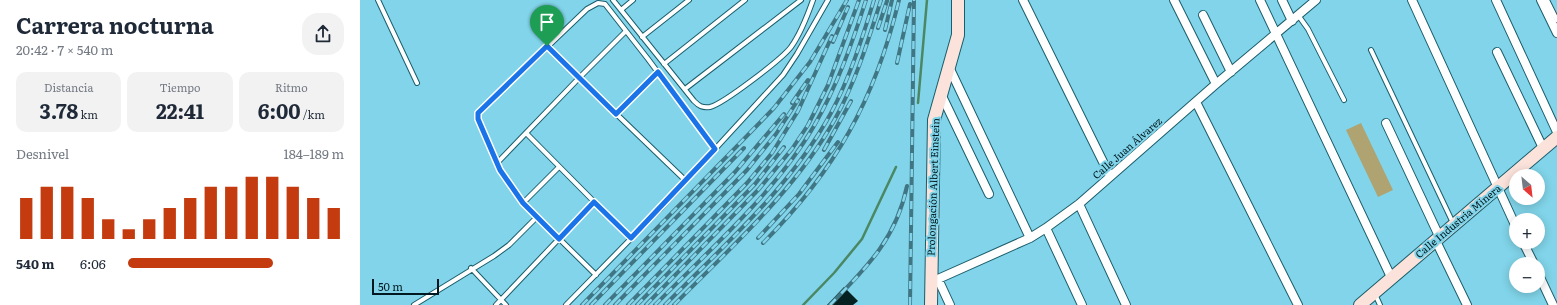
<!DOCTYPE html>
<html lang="es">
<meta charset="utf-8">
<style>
:root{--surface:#fff;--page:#f2f2f3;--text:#1f2937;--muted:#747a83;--accent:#c33b0f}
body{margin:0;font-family:Literata,serif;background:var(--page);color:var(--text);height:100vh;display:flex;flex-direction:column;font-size:15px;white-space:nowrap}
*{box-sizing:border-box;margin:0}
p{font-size:13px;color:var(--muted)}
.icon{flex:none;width:22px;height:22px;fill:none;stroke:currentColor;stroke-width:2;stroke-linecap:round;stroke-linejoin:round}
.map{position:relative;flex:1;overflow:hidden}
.side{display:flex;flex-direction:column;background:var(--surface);width:360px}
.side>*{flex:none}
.needle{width:26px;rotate:152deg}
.buttons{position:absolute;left:1149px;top:169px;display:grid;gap:8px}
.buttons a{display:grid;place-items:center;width:36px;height:36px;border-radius:50%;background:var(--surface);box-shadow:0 2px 10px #0003;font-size:20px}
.scale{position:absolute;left:12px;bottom:10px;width:67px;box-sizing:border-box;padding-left:4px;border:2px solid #00181f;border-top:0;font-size:11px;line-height:14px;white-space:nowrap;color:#00181f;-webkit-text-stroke:3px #81d4e9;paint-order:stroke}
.pin{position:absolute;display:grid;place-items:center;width:34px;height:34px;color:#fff;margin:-41px -17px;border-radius:50% 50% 50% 0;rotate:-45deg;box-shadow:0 0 4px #0007}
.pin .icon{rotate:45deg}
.round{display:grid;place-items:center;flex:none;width:42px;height:42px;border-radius:16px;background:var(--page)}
.headline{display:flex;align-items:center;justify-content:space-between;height:68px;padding:0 16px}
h1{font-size:22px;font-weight:700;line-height:30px}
.metrics{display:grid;grid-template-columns:repeat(3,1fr);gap:6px;height:68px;padding:4px 16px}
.metrics div{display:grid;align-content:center;border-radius:10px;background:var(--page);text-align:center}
.metrics b{font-size:20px;font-weight:700}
.metrics small{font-size:11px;font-weight:400}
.metrics p{font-size:11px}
.chart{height:112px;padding:8px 16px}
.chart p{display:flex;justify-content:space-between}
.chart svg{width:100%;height:72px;margin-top:4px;stroke:var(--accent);stroke-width:6}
ul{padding:0 16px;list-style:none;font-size:13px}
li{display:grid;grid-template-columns:64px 48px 1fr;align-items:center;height:30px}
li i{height:10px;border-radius:5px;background:var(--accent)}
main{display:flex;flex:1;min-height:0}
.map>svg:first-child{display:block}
</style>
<main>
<section class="side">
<div class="headline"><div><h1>Carrera nocturna</h1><p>20:42 · 7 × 540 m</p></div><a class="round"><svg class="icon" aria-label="share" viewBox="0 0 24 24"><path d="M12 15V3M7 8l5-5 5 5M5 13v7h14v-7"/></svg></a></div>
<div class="metrics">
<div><p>Distancia</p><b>3.78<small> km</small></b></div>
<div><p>Tiempo</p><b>22:41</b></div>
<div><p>Ritmo</p><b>6:00<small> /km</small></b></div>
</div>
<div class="chart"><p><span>Desnivel</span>184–189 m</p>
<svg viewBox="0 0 160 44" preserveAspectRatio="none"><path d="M5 44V19M15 44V12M25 44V12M35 44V19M45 44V32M55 44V38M65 44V32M75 44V25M85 44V19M95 44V12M105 44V12M115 44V6M125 44V6M135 44V12M145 44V19M155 44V25"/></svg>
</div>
<ul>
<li><b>540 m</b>6:06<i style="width:67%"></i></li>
</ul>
</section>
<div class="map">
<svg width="1197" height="305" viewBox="0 0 1197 305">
<rect width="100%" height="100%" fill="#81d4e9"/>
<path fill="#afa372" d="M1001,123L1033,190L1018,197L986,130Z"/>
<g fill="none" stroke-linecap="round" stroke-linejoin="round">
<path stroke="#4b8763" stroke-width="2.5" d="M558,103L567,0
M443,305L474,273L502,239L536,167"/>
</g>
<path fill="#042021" d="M484,287L498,301L493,305H467Z"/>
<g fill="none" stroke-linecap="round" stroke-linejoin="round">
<defs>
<path id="service" d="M18,0L57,83
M253,0L334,101C339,106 342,108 350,107C363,104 422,59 431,47C441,33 447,17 453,0
M1187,0L1197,20
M261,10L273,0
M938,15L948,29L984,100
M282,37L329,0
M187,46L219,78L266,31
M1011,50L1093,223
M304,64L385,0
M325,89L441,0
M256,114L298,72
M166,133L271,239
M138,162L219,78L326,181
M163,203L199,167
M111,268L146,305
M236,275L163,203L140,170L118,119V113L227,9L238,3L245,4L288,59L355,149
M1015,294L1020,305
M54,305L134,256L149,245L177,217
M136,305L234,202
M206,305L300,209L423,75L437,54L468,0"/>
<path id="minor" d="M663,0L750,176
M814,0L856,84
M900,0L1031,277
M922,0L932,21
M1052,0L1156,227
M1136,0L1197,132
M1181,0L1197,33
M843,15L871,72
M1137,52L1183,148
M589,67L670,238
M581,94L629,194
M836,102L938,305
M1026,123L1079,236
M719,204L766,305
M686,228L722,305
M1075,239L1107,305
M1163,242L1174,264
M1178,273L1193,305
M578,279L590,305
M571,280L578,279L670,238L686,228L719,204L856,84L956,0"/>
<path id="secondary" d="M571,305L574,120L598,35V0
M1000,305L1197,137"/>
</defs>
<use href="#service" stroke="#1a5d6b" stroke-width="6"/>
<use href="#minor" stroke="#1a5d6b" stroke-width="10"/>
<use href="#secondary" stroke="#1a5d6b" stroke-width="14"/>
<use href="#service" stroke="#fff" stroke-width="4"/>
<use href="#minor" stroke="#fff" stroke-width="8"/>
<use href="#secondary" stroke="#fbe2db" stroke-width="12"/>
<defs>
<path id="rail" d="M518,28L527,1
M525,30L532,0
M473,42L488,7
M537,63L550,4
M432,103L448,80
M464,150L491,101
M398,238L439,194L478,142
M403,243C475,171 515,100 539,0
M222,305L414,108L450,62L487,0
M231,305L384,148
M245,305L375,172L424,114
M255,305L387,170L416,134L438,100
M268,305L387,183L412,153L438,111L472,36
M277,305L395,184L424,147
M286,305L399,189L432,149L448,125L468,85L499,0
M295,305C349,250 415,193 454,126C477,86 492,44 506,0
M305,305C364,245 430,188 471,113C490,77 502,39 514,0
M314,305C371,247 435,191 475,119C496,81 508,41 521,0
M470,305C507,267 536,239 547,186
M550,305L554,0"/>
</defs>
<use href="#rail" stroke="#407583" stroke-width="4"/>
<use href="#rail" stroke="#81d4e9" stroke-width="2.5" stroke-dasharray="8" stroke-linecap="butt"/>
</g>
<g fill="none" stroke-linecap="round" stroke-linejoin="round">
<defs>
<path id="route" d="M187,46L256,114L298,72L355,149L271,238L234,202L199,239L163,203L140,170L118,119V113Z"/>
</defs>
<use href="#route" stroke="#fff" stroke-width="8"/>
<use href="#route" stroke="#1a73e8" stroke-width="5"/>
</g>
<g text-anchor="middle" stroke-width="4" stroke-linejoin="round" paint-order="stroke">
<g font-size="10" fill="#00181f" stroke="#81d4e9">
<text transform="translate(767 148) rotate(-41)" y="4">Calle Juan Álvarez</text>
<text transform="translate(573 187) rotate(-88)" y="4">Prolongación Albert Einstein</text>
<text transform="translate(1098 221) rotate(-40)" y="4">Calle Industria Minera</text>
</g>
</g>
</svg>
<div class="buttons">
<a><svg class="needle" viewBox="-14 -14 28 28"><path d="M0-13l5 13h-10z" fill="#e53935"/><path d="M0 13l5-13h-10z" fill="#747a83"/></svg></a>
<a>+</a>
<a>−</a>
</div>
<div class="scale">50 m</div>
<div class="pin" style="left:187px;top:46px;background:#1e9e55"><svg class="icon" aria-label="arrive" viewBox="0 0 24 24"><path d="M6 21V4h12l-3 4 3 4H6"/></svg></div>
</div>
</main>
